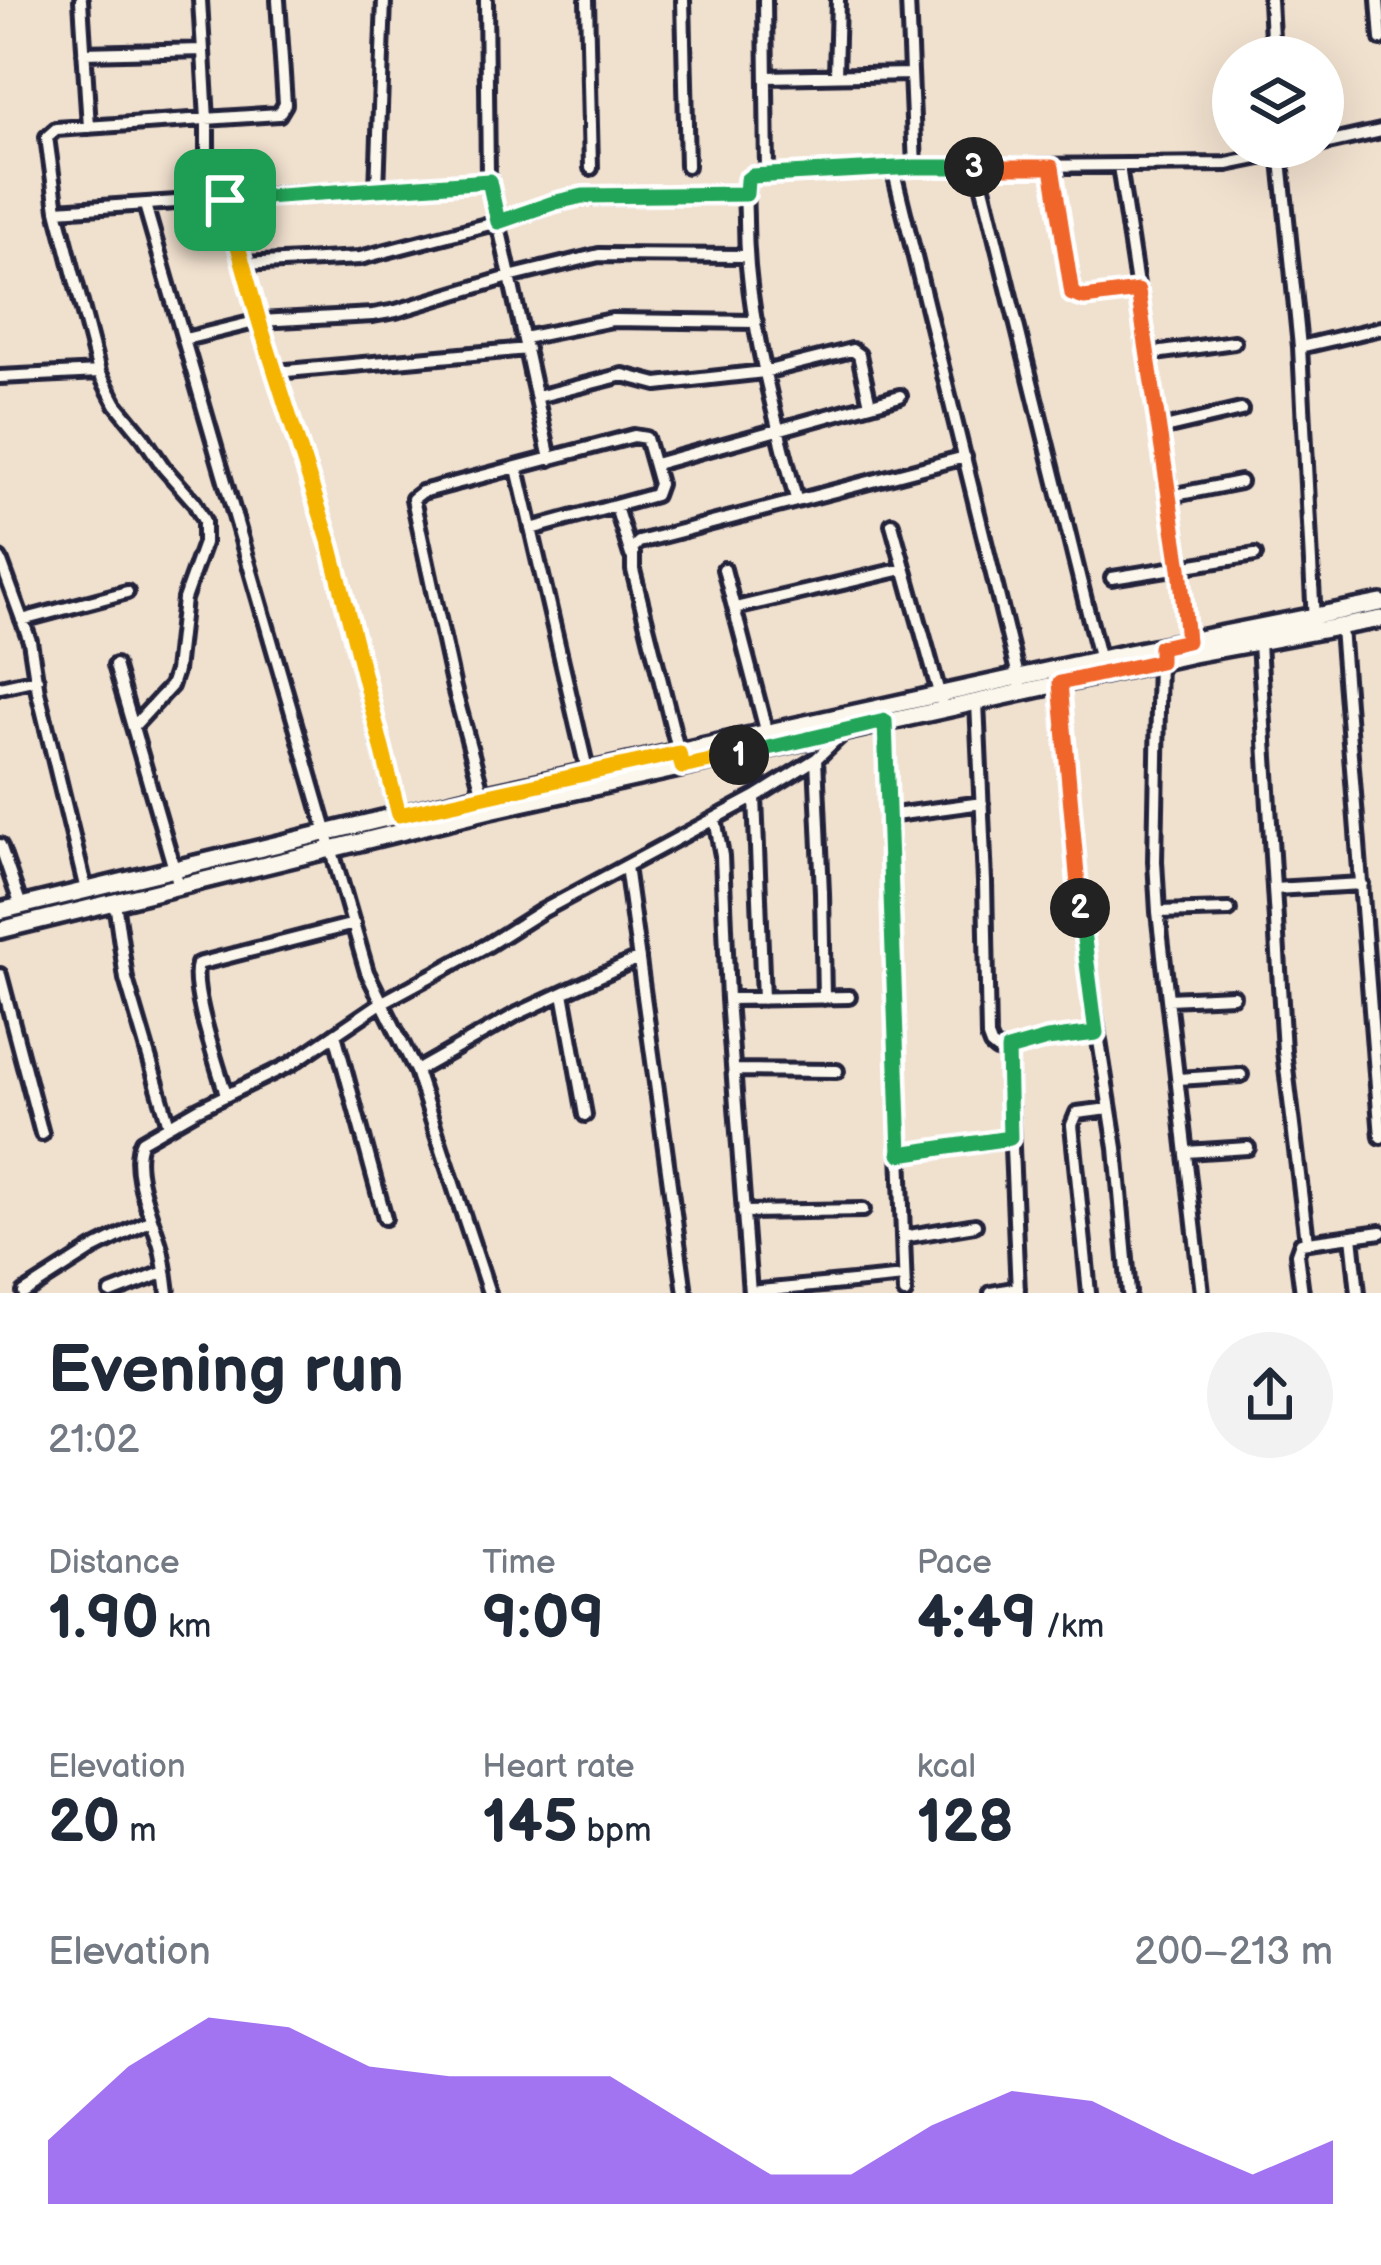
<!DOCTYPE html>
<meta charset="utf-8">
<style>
:root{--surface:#fff;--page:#f2f2f3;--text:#1f2937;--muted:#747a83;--accent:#7c3aed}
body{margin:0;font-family:"Balsamiq Sans",sans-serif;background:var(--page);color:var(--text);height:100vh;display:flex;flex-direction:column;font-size:45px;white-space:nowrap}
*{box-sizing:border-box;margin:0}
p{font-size:39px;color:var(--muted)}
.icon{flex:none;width:66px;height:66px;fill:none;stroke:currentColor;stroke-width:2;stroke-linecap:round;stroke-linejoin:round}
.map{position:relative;height:1293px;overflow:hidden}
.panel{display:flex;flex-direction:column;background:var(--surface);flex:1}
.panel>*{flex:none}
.controls{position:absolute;left:1212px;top:36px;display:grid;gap:24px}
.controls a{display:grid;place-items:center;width:132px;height:132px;border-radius:50%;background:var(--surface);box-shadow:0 12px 48px #0002;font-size:60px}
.pin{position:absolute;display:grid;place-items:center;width:102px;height:102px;color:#fff;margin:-51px;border-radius:24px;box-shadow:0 6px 18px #0006}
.km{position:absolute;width:60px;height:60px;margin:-30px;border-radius:50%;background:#222;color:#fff;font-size:33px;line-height:60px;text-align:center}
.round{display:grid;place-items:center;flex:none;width:126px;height:126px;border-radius:63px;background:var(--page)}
.overview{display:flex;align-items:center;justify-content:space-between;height:204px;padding:0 48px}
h1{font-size:66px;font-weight:800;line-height:90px}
.figures{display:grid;grid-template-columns:repeat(3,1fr);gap:18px;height:204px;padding:12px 48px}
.figures div{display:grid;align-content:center}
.figures b{font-size:60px;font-weight:800}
.figures small{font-size:33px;font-weight:400}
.figures p{font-size:33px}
.chart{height:336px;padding:24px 48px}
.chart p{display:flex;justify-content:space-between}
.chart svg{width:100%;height:216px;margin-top:12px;fill:var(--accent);opacity:.7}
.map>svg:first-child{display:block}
</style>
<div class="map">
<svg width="1381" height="1293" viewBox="0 0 1381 1293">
<rect width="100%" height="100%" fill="#f0e0ce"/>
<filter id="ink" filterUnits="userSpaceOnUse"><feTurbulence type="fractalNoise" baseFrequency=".00833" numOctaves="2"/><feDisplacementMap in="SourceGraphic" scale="24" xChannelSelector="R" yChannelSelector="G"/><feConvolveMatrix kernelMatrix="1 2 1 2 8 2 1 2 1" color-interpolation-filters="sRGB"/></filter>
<g filter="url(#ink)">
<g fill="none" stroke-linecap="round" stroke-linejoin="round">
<defs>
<path id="street" d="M81,0L89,127
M200,0L207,120V201
M486,0L488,176L550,459
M587,0L591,168
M683,0L687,166
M765,0L767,174
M908,0L915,167
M1270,0L1273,57
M1378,0L1381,39
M84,53L203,50
M836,75L838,0
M766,77L911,74
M1323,144L1381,131
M1280,150L1300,347L1314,622
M1119,166L1180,568L1187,641
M978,167L1101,665
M1052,167L1072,294L1084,298L1138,291
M893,168L1020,684
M377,189L384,0
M225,200L259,321L331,547L402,831
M145,205L367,972L416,1071L489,1293
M57,210L489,181
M243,264L360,258L498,222L556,202L583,197L746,194
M524,338L612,320L756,322
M185,339L259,321L373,315L396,311L509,277L599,255L746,256
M1300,347L1381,328
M1148,354L1234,342
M276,372L527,349
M0,377L99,372
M537,397L623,375L657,384L764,372L852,350L859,355L870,404
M1160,429L1241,410
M655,464L900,396
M517,468L589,778
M1170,496L1240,482
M796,499C773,408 746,315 746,221C746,205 743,188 752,176L915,167L1227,164L1310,147
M616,507L631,555
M892,524L941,700
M0,559L30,641L38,692L86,890
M724,569L767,734
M1112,578L1255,555
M735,608L903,569
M22,620L127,592
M1341,628L1381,1137
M1259,643L1284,1051L1307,1241
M1159,656L1155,861L1158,912L1202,1293
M115,665L179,886
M1059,683L1085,952L1116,1148L1129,1293
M0,687L37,679
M977,702L985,882L988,1037L991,1045L997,1050H1008L1047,1039L1096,1033
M885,721L905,1293
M133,727L171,686L176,671L184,599L204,543V521L194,502L164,468L143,437L116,404L99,372L57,210L47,137L56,129L279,114L285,104L278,0
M680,757L633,570V548L639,542L965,457
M816,759L822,893L824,998
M483,795L454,688L413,499L422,492L634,436L646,438L659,484L655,495L531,529
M755,797L763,999
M887,816L982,803
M715,819L722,856L728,999L750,1293
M0,845L21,906
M626,866L685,1293
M1274,889L1362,884
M115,902L126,979L169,1125
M1158,912L1229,910
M0,975L42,1134
M563,993L585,1115
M728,999L849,997
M1168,999L1233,996
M335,1034L385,1218
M1008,1050L1018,1293
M735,1070L837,1071
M416,1071L517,1014L639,958
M1178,1079L1241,1075
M226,1095C218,1066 190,988 198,964L354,924
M1186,1152L1248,1148
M900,1154L1010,1138
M743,1212L863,1210
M1352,1236L1358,1293
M903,1237L975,1225
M750,1292L904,1277
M24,1293L93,1249L151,1220
M111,1293L165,1272
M168,1293C166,1277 164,1260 160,1245C152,1218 129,1167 142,1141L198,1109L291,1064L381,1003L488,945L542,911L755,797L816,759L842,734
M991,1293L1018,1288
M1089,1293L1072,1125L1077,1113L1109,1109
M1302,1293L1297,1254L1301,1243L1381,1232"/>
<path id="secondary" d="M0,911L483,795L1128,653L1381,603
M0,930L490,810L1193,654L1381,619"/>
</defs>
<use href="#street" stroke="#22223b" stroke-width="20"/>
<use href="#secondary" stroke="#22223b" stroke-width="24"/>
<use href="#street" stroke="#fbf7ec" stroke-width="10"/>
<use href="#secondary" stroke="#fbf7ec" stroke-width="15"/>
</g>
</g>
<g fill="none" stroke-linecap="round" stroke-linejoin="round" filter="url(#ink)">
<defs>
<path id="split-1" d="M225,200L259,321L331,547L399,815L679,753L682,767L739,755"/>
<path id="split-2" d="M739,755L885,721L900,1154L1010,1138L1008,1050L1047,1039L1096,1033L1080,908"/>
<path id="split-3" d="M974,167H1052L1072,294L1084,298L1138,291L1180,568L1187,641L1160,647V661L1060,683L1080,908"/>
<path id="split-4" d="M225,200L489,181L498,222L556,202L583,196L746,194L747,180L752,176L915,167H974"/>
</defs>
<use href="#split-1" stroke="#fff" stroke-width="24"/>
<use href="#split-2" stroke="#fff" stroke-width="24"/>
<use href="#split-3" stroke="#fff" stroke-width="24"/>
<use href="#split-4" stroke="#fff" stroke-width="24"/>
<use href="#split-1" stroke="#f5b400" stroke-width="15"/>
<use href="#split-2" stroke="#22a559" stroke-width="15"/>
<use href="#split-3" stroke="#f0652b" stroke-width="15"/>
<use href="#split-4" stroke="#22a559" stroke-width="15"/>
</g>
</svg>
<div class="controls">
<a><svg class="icon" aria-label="layers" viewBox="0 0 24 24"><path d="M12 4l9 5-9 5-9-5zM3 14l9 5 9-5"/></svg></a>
</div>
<div class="pin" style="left:225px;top:200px;background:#1e9e55"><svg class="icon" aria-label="arrive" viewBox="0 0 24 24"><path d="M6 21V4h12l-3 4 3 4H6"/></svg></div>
<b class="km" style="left:739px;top:755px">1</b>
<b class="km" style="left:1080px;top:908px">2</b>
<b class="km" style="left:974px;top:167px">3</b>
</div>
<section class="panel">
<div class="overview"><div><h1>Evening run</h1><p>21:02</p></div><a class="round"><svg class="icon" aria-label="share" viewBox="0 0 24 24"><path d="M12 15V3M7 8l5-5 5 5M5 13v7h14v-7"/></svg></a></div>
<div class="figures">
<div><p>Distance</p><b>1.90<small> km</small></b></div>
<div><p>Time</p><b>9:09</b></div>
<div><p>Pace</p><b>4:49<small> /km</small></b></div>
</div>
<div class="figures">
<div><p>Elevation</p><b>20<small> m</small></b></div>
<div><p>Heart rate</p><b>145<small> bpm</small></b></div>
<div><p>kcal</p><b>128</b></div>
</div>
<div class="chart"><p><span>Elevation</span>200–213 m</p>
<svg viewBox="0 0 160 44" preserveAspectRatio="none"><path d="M0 44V31L10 16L20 6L30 8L40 16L50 18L60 18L70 18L80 28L90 38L100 38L110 28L120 21L130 23L140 31L150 38L160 31V44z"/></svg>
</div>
</section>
